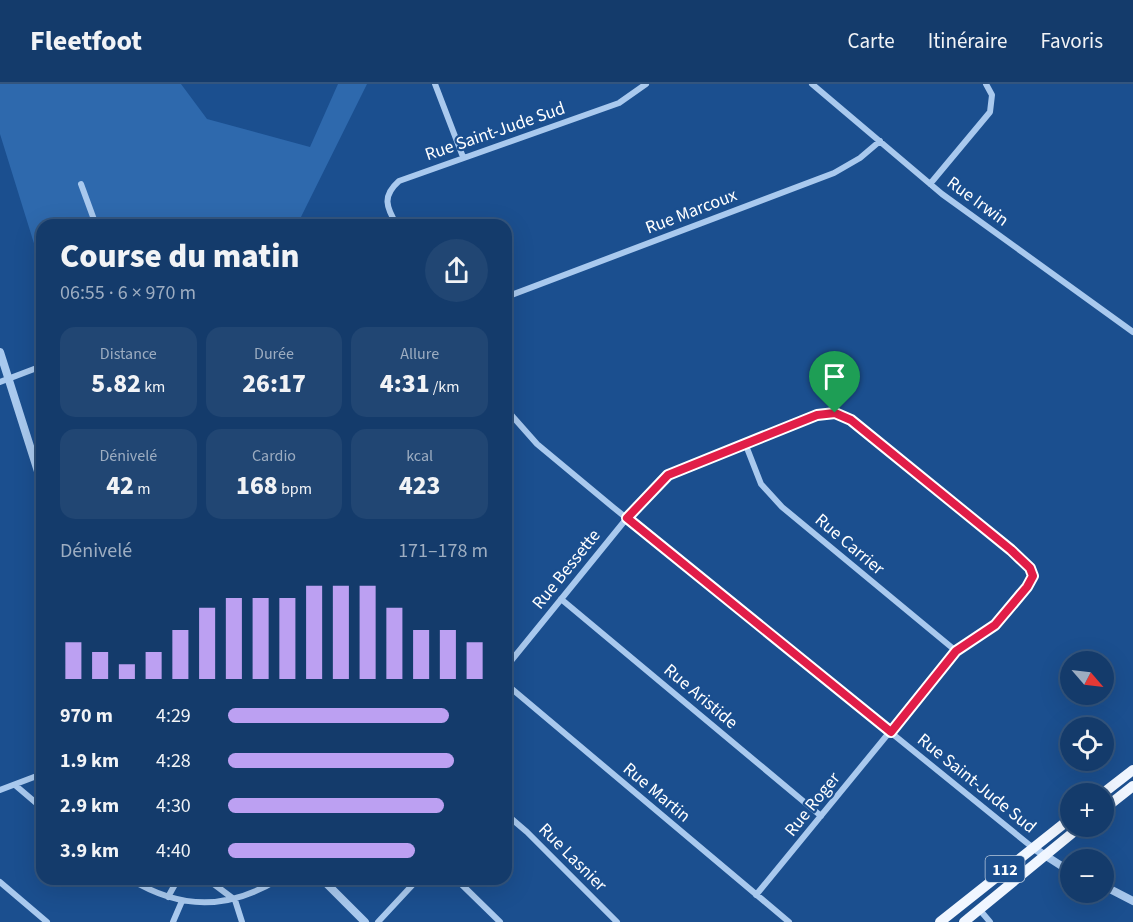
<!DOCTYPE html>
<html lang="fr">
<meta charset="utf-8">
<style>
:root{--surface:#143b6b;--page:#214673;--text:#f1f3f6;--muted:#9dadc1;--line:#33557e;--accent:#bca0f2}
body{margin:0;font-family:"Source Sans 3",sans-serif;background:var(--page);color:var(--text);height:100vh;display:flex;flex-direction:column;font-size:22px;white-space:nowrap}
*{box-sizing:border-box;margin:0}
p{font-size:20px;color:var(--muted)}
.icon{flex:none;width:33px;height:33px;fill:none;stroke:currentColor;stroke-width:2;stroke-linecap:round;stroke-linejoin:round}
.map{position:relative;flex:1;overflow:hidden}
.side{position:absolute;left:36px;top:135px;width:476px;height:666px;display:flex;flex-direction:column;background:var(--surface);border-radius:18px;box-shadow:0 6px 24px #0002,0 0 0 2px var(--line)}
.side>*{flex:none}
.needle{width:39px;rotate:118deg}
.buttons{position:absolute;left:1060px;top:567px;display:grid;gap:12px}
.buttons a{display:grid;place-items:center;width:54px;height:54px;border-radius:50%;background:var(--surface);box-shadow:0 6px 24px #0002,0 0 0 2px var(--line);font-size:30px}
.pin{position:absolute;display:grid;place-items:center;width:51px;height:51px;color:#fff;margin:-62px -26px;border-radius:50% 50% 50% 0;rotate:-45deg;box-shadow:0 0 6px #0007}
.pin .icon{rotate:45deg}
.round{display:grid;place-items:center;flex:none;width:63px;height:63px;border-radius:32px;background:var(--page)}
.headline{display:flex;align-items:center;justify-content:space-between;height:102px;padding:0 24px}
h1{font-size:33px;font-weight:800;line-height:45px}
.stats{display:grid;grid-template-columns:repeat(3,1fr);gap:9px;height:102px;padding:6px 24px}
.stats div{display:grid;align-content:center;border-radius:15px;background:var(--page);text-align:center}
.stats b{font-size:26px;font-weight:800}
.stats small{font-size:16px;font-weight:400}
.stats p{font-size:16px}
.chart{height:168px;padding:12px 24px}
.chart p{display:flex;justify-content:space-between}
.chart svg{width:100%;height:108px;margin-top:6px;stroke:var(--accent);stroke-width:6}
ul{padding:0 24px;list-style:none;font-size:20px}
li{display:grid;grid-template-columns:96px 72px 1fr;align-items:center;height:45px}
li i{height:15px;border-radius:8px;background:var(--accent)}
header{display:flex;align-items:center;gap:36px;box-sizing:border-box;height:84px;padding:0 30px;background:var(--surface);border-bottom:2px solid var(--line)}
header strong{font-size:28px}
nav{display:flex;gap:33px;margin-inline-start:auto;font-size:21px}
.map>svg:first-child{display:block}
</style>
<header>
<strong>Fleetfoot</strong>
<nav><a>Carte</a><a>Itinéraire</a><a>Favoris</a></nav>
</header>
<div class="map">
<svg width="1133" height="838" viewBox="0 0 1133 838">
<rect width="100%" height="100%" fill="#1b4f8f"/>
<path fill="#2e69ad" d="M0,0H181L207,35L310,63L338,0H367L297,141H42L41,182L0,50Z"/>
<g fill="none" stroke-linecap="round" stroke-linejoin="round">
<path stroke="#a9c9ee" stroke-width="6" d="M435,0L463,73
M812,0L942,110L1133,248
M81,100L96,141
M930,100L990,28L992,11L986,0
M397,141C386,123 382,112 399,97L619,19L646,0
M506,213L834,89L860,74L880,57
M0,298L42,282
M506,325L537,360L614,424L1032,763
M745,359L761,400L782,423L956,567
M561,515L821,732
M506,583L627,434L668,391L817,331L835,329L851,336L1011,466L1030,484L1033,492C1016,525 987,546 956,567L756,811
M506,600L789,838
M15,701L42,724
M0,706L42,690
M506,730L527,748L617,838
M130,795C181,826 228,826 279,795
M207,795L235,816L242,838
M456,795L500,838
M0,798L47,838
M168,813L178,795
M979,825L990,838
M173,838L182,817
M378,838L418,795"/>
<path stroke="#a9c9ee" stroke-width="8" d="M0,268L42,400
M1032,763L1071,788
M322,795L365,838
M1104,802L1133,817"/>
<path stroke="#f0f6ff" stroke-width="10" d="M1102,710L1133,686
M1104,725L1133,702
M940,838L1071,734
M964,838L1081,742"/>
</g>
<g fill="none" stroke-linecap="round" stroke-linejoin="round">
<defs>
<path id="route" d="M835,329L851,336L1011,466L1030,484L1033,492L1027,503L995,541L956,567L891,648L627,434L668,391L817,331Z"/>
</defs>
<use href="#route" stroke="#fff" stroke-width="12"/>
<use href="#route" stroke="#e11d48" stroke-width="8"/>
</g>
<g text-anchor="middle" stroke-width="4.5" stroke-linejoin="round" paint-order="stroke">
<rect fill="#1b4f8f" stroke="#bbcadd" stroke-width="1.5" x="985.5" y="772" width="39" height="26" rx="4.5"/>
<g font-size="16" font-weight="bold" fill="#fff">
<text x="1005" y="791">112</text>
</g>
<g font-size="18" fill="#fff" stroke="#1b4f8f">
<text transform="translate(495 47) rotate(-19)" y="6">Rue Saint-Jude Sud</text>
<text transform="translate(978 117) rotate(36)" y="6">Rue Irwin</text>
<text transform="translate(691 127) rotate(-21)" y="6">Rue Marcoux</text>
<text transform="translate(850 460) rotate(40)" y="6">Rue Carrier</text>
<text transform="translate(566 485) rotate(-51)" y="6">Rue Bessette</text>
<text transform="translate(701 612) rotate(40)" y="6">Rue Aristide</text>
<text transform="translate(977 699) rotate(39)" y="6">Rue Saint-Jude Sud</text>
<text transform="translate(657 708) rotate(40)" y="6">Rue Martin</text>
<text transform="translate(812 720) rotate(-51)" y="6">Rue Roger</text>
<text transform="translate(573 773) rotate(45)" y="6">Rue Lasnier</text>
</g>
</g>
</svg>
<div class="buttons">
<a><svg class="needle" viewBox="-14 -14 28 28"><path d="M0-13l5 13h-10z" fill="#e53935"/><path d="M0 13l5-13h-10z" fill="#9dadc1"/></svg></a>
<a><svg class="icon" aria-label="locate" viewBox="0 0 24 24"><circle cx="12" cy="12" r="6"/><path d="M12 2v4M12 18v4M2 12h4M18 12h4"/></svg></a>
<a>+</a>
<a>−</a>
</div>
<div class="pin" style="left:835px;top:329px;background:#1e9e55"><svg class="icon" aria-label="arrive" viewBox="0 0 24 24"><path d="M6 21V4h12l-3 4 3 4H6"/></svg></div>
<section class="side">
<div class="headline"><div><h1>Course du matin</h1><p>06:55 · 6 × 970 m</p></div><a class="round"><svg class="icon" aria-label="share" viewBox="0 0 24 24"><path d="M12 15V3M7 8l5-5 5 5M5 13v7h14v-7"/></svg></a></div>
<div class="stats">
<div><p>Distance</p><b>5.82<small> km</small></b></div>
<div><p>Durée</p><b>26:17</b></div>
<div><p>Allure</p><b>4:31<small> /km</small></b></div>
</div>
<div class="stats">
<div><p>Dénivelé</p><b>42<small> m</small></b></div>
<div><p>Cardio</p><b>168<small> bpm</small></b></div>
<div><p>kcal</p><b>423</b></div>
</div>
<div class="chart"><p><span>Dénivelé</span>171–178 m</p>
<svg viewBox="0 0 160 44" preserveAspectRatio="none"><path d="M5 44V29M15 44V33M25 44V38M35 44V33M45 44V24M55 44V15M65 44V11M75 44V11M85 44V11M95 44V6M105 44V6M115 44V6M125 44V15M135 44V24M145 44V24M155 44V29"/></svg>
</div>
<ul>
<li><b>970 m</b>4:29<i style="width:85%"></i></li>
<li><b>1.9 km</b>4:28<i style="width:87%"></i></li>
<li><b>2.9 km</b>4:30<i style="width:83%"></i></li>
<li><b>3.9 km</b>4:40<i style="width:72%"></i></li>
</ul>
</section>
</div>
